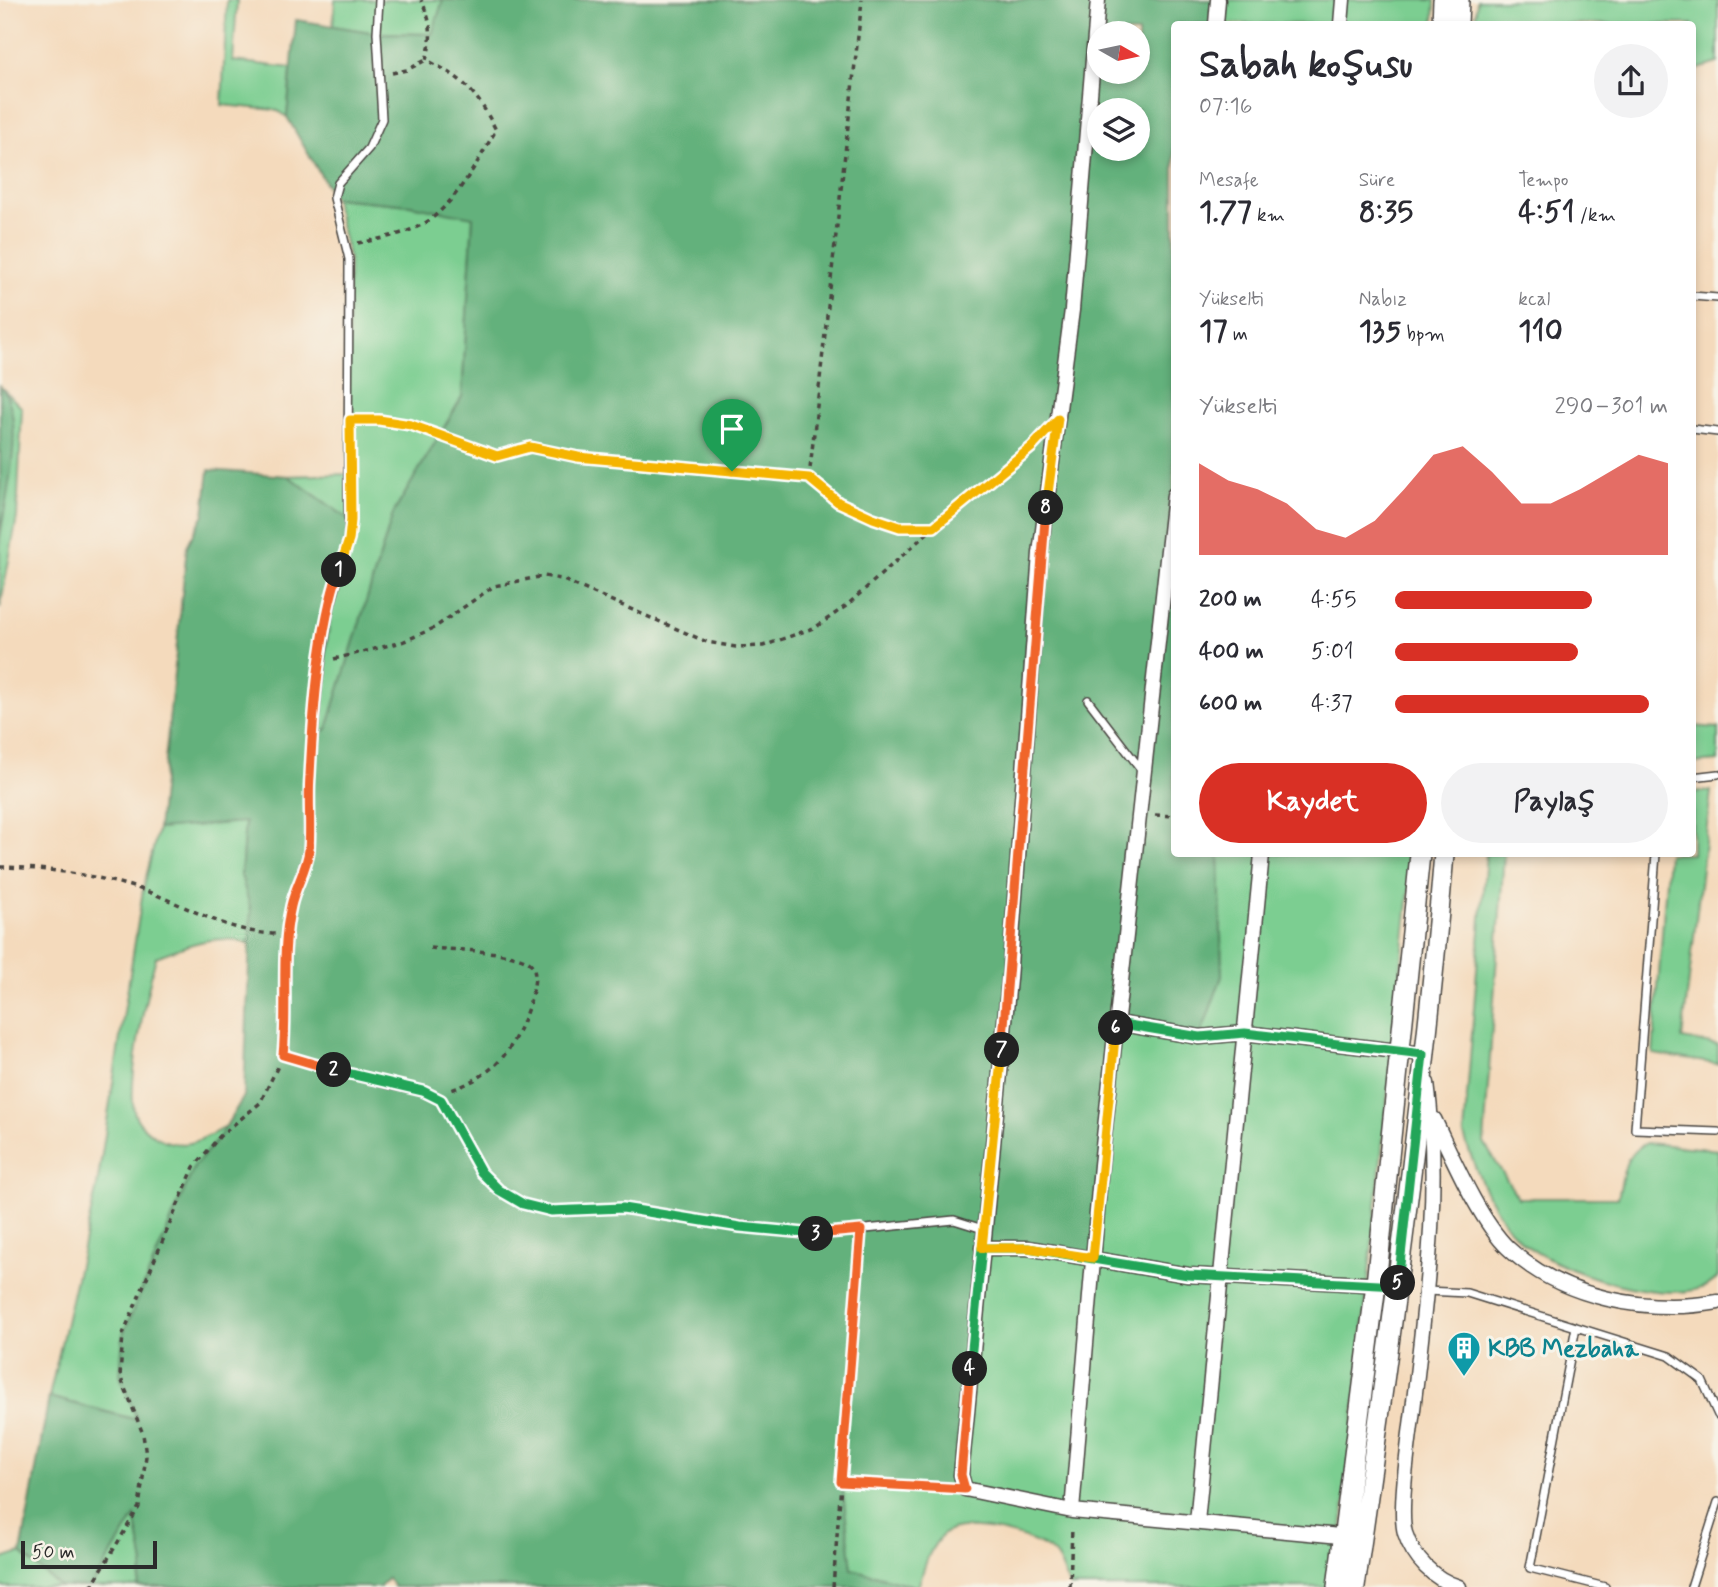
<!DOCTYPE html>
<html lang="tr">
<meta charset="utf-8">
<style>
:root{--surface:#fff;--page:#f2f2f3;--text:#2b2b33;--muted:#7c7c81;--accent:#d93025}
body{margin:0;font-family:Mynerve,sans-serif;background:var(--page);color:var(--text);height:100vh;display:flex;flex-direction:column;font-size:26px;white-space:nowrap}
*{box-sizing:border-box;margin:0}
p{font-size:23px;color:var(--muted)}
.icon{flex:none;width:38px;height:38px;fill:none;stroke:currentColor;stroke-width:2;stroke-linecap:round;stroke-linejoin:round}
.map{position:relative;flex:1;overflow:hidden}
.drawer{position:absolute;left:1171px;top:21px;width:525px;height:836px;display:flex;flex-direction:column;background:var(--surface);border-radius:7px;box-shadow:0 4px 10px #0003}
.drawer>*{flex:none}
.needle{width:46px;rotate:99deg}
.tools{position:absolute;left:1087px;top:21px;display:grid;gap:14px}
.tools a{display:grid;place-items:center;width:63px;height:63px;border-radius:50%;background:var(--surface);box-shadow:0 4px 10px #0003;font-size:35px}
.scale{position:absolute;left:21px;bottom:18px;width:136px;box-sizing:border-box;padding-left:7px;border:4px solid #2b2b2b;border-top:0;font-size:19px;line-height:24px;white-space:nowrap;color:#2b2b2b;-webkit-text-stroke:5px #f7f3e8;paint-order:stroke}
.pin{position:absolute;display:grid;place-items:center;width:60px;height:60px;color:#fff;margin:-72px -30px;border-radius:50% 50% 50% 0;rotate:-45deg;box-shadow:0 0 7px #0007}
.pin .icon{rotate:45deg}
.km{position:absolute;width:35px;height:35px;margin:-18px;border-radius:50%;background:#222;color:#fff;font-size:19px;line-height:35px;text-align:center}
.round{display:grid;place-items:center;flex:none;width:74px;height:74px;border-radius:37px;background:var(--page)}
.summary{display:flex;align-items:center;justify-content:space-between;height:119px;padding:0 28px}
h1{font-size:38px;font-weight:700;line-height:52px}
.figures{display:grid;grid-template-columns:repeat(3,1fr);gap:10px;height:119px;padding:7px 28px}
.figures div{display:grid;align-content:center}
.figures b{font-size:30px;font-weight:700}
.figures small{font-size:19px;font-weight:400}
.figures p{font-size:19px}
.chart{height:196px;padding:14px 28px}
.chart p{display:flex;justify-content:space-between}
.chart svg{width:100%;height:126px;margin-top:7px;fill:var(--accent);opacity:.7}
.button{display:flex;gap:14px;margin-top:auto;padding:14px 28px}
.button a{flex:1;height:80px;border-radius:42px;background:var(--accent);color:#fff;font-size:28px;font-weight:700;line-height:80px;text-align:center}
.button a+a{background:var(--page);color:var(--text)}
ul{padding:0 28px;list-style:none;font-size:23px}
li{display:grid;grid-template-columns:112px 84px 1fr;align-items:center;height:52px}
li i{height:18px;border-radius:9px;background:var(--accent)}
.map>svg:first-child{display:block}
</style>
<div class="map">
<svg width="1718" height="1587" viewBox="0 0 1718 1587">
<rect width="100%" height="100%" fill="#f7f3e8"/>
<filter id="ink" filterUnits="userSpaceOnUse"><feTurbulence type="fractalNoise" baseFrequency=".0143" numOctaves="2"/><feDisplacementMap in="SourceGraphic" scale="14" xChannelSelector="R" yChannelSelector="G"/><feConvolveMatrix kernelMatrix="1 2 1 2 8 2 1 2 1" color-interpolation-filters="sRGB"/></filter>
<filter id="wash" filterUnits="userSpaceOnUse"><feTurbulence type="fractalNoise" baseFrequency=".00686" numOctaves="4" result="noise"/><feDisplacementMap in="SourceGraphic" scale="28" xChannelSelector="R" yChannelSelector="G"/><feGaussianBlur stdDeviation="1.57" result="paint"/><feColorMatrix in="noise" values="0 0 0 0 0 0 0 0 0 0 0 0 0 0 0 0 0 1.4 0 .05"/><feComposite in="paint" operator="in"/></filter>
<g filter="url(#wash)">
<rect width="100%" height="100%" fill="#f4dabc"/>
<path fill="#7bce91" stroke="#537c5e" stroke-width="2" d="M227,0H237L233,61L291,68L287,117L276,110L222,105Z
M335,0H443L433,34L377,33L333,26Z
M1218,0H1435L1434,24H1216Z
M1477,0H1718V63L1692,71V24H1475Z
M334,198L410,205L473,216L462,397L393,514L327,729L313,737L328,616L351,521L288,476L348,474L349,259Z
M0,386L22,408L17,517L0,608Z
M1692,726L1718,728V761L1692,763Z
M1711,791L1682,1039L1718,1045V1064L1653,1054L1668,854H1692V793Z
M245,821L241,875L251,910L250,944C216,932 188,945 156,957C148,987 124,1091 136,1117C139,1124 149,1132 155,1136C183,1152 199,1141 225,1127L120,1376L138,1420L49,1397L97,1186L143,890L158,829Z
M1219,854H1413L1336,1587H1070C1065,1577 1061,1560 1053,1553C1036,1536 963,1518 944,1534C928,1548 925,1567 918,1587L852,1569L841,1482L951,1488L982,1248L1117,1023L1200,1036L1222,976Z
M1486,854H1504L1484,1143L1518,1198H1618C1624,1174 1622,1154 1647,1143L1718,1150V1277C1686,1316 1549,1270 1519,1239C1492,1212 1475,1171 1464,1135Z
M135,1515L144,1564L138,1587H91Z
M21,1553L60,1587H0V1560Z"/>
<path fill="#64b17b" stroke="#486e53" stroke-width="2" fill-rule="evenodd" d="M443,0H1218L1216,24H1174V854H1219L1222,976L1200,1037L1117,1023L1093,1258L982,1248L951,1488L842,1483L852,1569L918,1587H394L388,1578L380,1587H138L144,1564L135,1516L91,1587H60L21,1553L49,1397L137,1420L120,1376L123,1334L194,1167L220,1136L244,1096L251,910L241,875L245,822L158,829L187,546L204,514L209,470L288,476L351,521L335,582L314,737L327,729L393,514L462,397L473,217L410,205L334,198L287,117L296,20L377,33L432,34ZM1099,33H1138V72H1099ZM1099,110H1138V149H1099Z
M0,386C28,415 5,500 0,538Z"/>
</g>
<g filter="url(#ink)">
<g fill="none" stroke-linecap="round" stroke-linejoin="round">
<defs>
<path id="lane" d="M379,0L377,33L382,119L369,148L338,183L334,198L349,259L348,491L349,540L328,616L318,686L310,774L308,853L291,905L287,934L283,1055L389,1085L423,1091L441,1100L481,1172L499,1190L523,1204L551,1211L623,1208L807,1235L954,1220L983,1229
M1692,296L1718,298
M1692,429L1718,432
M1088,700L1143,772
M1692,777L1718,774
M1656,854L1635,1129L1718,1132
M1426,1291L1467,1293L1669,1356L1702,1380L1718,1415
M1576,1327L1530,1568L1605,1587
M1691,1587L1718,1502"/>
<path id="street" d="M1098,0L1072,310L1040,553L1009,979L961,1475L965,1489L1072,1511L1351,1537
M1216,24L1218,0
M1341,24L1343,0
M1117,1023L1200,1037L1245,1033L1423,1054L1424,1062
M1427,1083C1441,1187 1426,1296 1414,1401C1411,1430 1398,1508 1405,1533C1413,1558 1434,1580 1459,1587
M1434,1119C1452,1156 1479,1220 1508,1248C1562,1299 1648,1314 1718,1302
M982,1248H1028L1188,1275L1384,1285
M1072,1511L1101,1165L1174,495
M1197,1522L1262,854"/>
<path id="secondary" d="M1442,24L1443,0
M1458,24L1459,0
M1337,1587L1376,1284L1420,854
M1355,1587C1390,1344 1424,1099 1444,854"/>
</defs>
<use href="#lane" stroke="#494541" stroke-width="10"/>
<use href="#street" stroke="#494541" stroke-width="17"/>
<use href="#secondary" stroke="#494541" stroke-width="22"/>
<path stroke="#494541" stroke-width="3.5" stroke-dasharray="5 5" stroke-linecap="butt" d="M392,73L407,70L426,60
M358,243C380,239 413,233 431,219C459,197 478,161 496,130C477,93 464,78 426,60C433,37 432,22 421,0
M359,420L411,425L497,456L530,447L578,457L809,478C851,512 879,527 934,527
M809,478L862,0
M334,659L402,642L434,628L494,586L544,576L561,579L707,642L736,647L763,646L816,627L846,606L953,510L1040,439
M1155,815L1174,816
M0,867C49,868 96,875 143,890C189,906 225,932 275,934
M430,948C452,950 516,950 531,964C545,977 517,1039 506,1053C493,1071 469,1085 448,1091
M842,1482L949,1488
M91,1587L139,1507L146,1456L143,1434L120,1376L123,1334L194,1167L220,1136L260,1103L278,1066
M833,1587L860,1239
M1070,1587L1072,1527"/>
<use href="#lane" stroke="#fff" stroke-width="7"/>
<use href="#street" stroke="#fff" stroke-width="14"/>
<use href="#secondary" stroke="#fff" stroke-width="19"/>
</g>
</g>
<g fill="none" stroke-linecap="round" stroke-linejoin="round" filter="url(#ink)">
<defs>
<path id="split-1" d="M339,570L349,540L351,520L350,420H379L411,425L497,456L530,447L578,457L732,471"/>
<path id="split-2" d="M334,1070L283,1055C288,1006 280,954 291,906C295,887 307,869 309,850C311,825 308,800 310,776C313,714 319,628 339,570"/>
<path id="split-3" d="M334,1070L423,1091L441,1100L481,1172L499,1190L523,1204L551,1211L623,1208L740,1227L816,1234"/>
<path id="split-4" d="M816,1234L861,1230L841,1482L965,1489L961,1475L970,1369"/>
<path id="split-5" d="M970,1369L982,1248H1028L1188,1275L1398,1286V1283"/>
<path id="split-6" d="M1116,1028L1117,1023L1200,1037L1245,1033L1423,1054L1398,1283"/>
<path id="split-7" d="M1002,1050L982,1248H1028L1093,1258L1116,1028"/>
<path id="split-8" d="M1002,1050L1046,508"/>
<path id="split-9" d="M732,471L809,478L838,502L873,518L900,527H934L1032,447L1058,419L1046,508"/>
</defs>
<use href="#split-1" stroke="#fff" stroke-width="14"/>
<use href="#split-2" stroke="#fff" stroke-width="14"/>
<use href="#split-3" stroke="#fff" stroke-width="14"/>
<use href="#split-4" stroke="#fff" stroke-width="14"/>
<use href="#split-5" stroke="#fff" stroke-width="14"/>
<use href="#split-6" stroke="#fff" stroke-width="14"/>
<use href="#split-7" stroke="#fff" stroke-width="14"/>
<use href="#split-8" stroke="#fff" stroke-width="14"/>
<use href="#split-9" stroke="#fff" stroke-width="14"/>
<use href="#split-1" stroke="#f5b400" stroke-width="9"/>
<use href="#split-2" stroke="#f0652b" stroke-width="9"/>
<use href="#split-3" stroke="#22a559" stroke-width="9"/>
<use href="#split-4" stroke="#f0652b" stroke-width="9"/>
<use href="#split-5" stroke="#22a559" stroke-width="9"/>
<use href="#split-6" stroke="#22a559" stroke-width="9"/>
<use href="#split-7" stroke="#f5b400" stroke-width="9"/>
<use href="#split-8" stroke="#f0652b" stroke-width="9"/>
<use href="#split-9" stroke="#f5b400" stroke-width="9"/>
</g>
<defs>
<symbol id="building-pin" viewBox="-11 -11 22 30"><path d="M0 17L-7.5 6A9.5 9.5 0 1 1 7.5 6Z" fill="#0f9aa8" stroke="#f7f3e8"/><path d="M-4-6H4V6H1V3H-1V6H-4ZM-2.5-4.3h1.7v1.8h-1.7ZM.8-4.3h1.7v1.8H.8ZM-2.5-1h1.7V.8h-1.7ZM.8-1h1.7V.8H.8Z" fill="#fff"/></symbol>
</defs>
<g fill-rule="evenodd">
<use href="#building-pin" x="1445" y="1329" width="38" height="52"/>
</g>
<g text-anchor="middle" stroke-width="6" stroke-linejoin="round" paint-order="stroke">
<g font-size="24" font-weight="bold" fill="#0d838f" stroke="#f7f3e8" text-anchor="start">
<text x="1488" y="1356">KBB Mezbaha</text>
</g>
</g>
</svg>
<div class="tools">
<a><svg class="needle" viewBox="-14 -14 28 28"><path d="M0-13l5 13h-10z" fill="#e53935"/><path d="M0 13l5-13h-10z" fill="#7c7c81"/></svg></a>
<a><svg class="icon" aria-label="layers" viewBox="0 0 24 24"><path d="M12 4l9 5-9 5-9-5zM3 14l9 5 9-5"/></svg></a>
</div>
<div class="scale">50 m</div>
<div class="pin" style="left:732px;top:471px;background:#1e9e55"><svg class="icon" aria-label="arrive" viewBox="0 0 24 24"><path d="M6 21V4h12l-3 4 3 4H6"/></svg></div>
<b class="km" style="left:339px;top:570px">1</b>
<b class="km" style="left:334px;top:1070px">2</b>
<b class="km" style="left:816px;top:1234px">3</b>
<b class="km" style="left:970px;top:1369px">4</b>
<b class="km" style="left:1398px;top:1283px">5</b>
<b class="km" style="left:1116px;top:1028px">6</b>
<b class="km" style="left:1002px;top:1050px">7</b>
<b class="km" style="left:1046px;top:508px">8</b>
<section class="drawer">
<div class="summary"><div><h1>Sabah koşusu</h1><p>07:16</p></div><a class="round"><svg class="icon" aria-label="share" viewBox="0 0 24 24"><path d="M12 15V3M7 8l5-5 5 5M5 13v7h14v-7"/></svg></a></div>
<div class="figures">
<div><p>Mesafe</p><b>1.77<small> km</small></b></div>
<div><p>Süre</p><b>8:35</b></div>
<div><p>Tempo</p><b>4:51<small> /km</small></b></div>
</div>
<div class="figures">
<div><p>Yükselti</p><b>17<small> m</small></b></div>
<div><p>Nabız</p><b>135<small> bpm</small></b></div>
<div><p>kcal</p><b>110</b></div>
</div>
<div class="chart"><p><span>Yükselti</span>290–301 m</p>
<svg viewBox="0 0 160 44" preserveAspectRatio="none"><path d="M0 44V12L10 18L20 21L30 26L40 35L50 38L60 32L70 21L80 9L90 6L100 15L110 26L120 26L130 21L140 15L150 9L160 12V44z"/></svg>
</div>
<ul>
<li><b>200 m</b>4:55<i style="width:72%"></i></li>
<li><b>400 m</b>5:01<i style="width:67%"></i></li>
<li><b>600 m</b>4:37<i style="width:93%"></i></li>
</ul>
<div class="button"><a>Kaydet</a><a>Paylaş</a></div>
</section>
</div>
